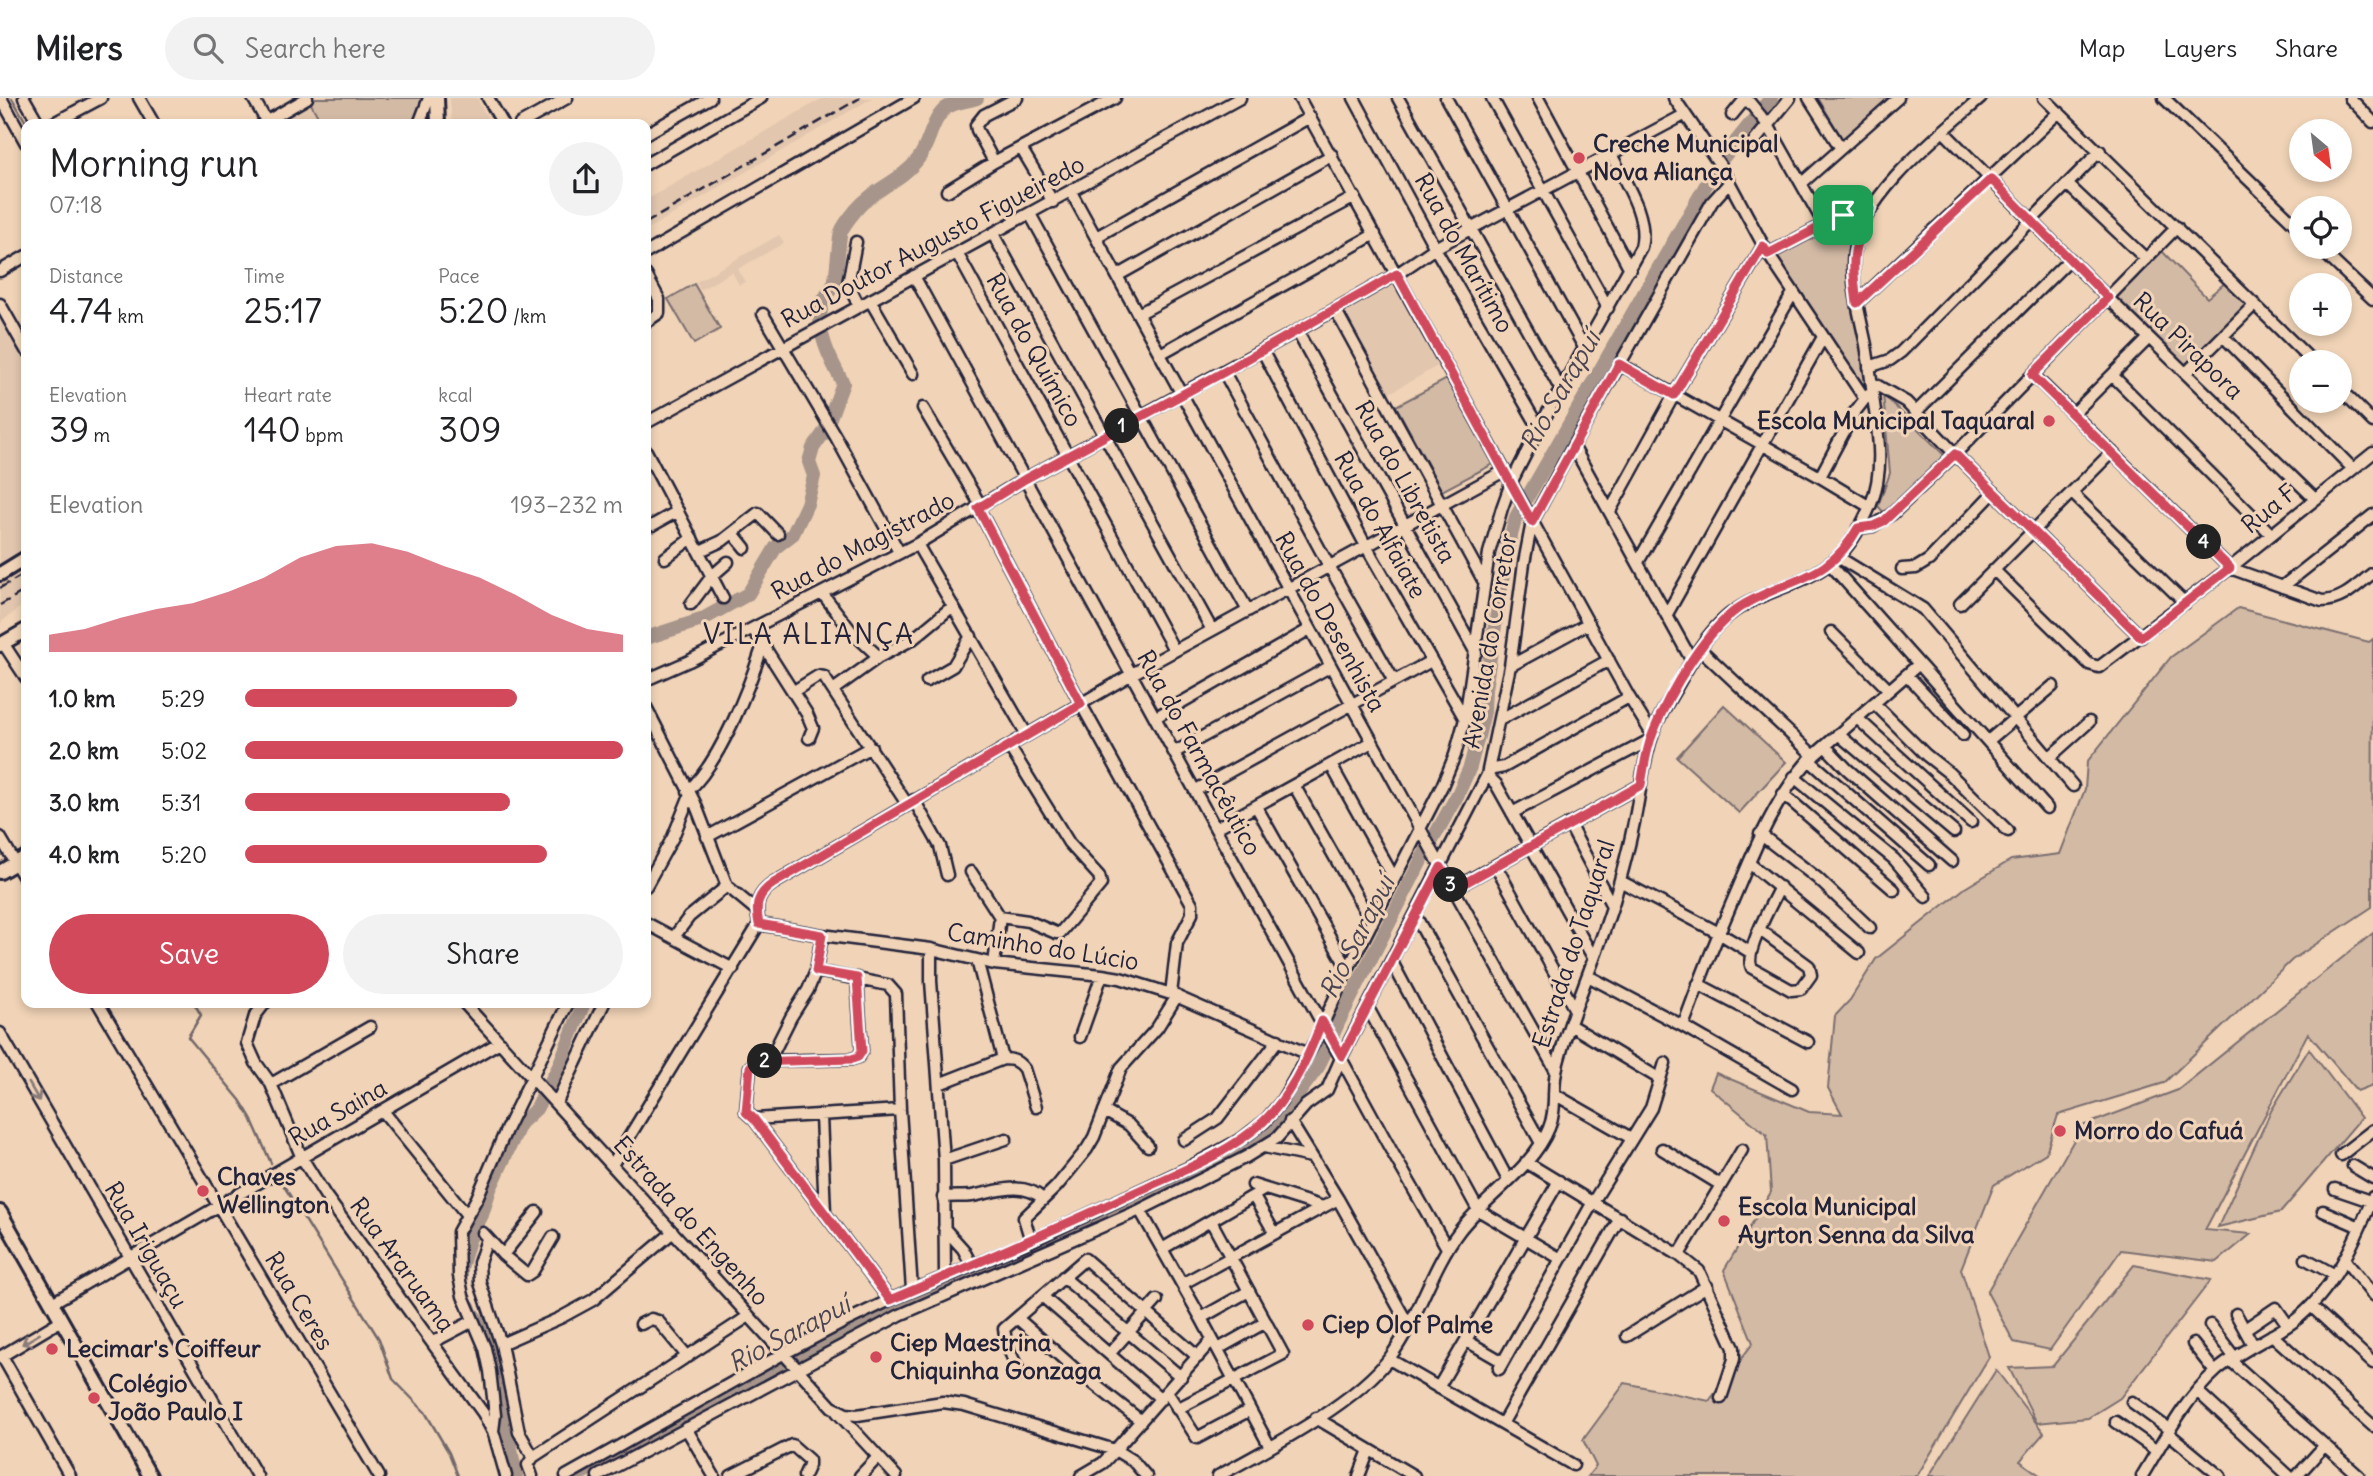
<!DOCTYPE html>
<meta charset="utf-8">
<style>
:root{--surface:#fff;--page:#f2f2f2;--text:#202124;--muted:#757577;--line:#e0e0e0;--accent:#d1495b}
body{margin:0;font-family:Delius,sans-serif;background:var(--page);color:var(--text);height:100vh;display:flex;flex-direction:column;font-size:26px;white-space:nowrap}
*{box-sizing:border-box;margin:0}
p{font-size:23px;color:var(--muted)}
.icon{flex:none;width:38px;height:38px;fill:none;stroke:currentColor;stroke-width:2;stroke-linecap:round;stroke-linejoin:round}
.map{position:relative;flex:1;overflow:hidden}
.side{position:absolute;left:21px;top:21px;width:630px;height:889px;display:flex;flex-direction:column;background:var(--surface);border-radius:14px;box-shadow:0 4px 10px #0003}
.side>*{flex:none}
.needle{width:46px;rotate:151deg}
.buttons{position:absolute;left:2289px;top:21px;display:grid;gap:14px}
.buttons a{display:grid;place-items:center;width:63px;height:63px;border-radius:50%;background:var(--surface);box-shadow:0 4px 10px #0003;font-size:35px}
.pin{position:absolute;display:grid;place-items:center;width:60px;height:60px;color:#fff;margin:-30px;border-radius:14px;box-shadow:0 4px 10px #0006}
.km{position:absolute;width:35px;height:35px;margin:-18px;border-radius:50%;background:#222;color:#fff;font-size:19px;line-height:35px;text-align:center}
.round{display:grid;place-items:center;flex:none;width:74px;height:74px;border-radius:37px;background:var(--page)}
.head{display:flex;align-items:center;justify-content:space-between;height:119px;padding:0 28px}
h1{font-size:38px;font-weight:600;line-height:52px}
.figures{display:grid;grid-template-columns:repeat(3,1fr);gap:10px;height:119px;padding:7px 28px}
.figures div{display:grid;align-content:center}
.figures b{font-size:35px;font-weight:600}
.figures small{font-size:19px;font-weight:400}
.figures p{font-size:19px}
.chart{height:196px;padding:14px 28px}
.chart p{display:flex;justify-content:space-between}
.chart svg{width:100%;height:126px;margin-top:7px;fill:var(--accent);opacity:.7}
.primary-button{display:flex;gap:14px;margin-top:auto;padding:14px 28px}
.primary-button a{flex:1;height:80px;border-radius:42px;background:var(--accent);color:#fff;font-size:28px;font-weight:600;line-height:80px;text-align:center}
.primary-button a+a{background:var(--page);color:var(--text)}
ul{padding:0 28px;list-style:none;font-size:23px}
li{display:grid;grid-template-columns:112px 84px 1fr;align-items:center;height:52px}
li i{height:18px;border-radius:9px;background:var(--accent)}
header{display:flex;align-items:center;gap:42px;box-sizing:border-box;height:98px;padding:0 35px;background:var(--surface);border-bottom:2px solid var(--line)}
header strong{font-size:33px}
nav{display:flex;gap:38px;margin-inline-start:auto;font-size:24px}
.search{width:490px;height:63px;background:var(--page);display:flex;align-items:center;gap:18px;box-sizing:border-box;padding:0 24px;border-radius:38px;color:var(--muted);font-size:26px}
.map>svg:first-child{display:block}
</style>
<header>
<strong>Milers</strong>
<div class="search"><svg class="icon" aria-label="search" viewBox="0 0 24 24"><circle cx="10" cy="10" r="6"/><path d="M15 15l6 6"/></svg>Search here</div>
<nav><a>Map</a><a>Layers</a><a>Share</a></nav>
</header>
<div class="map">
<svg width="2373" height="1378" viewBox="0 0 2373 1378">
<rect width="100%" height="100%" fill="#f1d4b7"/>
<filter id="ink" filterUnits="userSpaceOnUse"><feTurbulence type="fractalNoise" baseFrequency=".0143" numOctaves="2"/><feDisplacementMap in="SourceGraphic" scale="14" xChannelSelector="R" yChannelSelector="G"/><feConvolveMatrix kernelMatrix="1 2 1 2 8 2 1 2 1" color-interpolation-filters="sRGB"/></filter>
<g filter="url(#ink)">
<path fill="#e2c6ae" d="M450,0H477L491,26H452Z
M823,0H872L646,132V102Z
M310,4L322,26H277L283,19Z
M779,137L784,145L738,171L745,184L739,187L732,174L700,192L696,184Z
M1395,185L1441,266L1388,296L1343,214Z
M0,213L26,260V452L0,468Z
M26,466V505L0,525V481Z"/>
<path fill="#d3baa5" stroke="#7a6e70" stroke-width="2" d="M316,0H427L417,26H322L310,4Z
M1818,0H1889L1843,42Z
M1860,117C1852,133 1848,147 1847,165L1866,287L1863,289L1774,157L1841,121Z
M2161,152L2207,200L2226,184L2245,203L2246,207L2186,266H2184L2117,200L2116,197Z
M694,186L720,231L694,246L668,201Z
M1447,281L1493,366L1442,393L1396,308Z
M1883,296L1945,358L1884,415L1878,408L1890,375Z
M2238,510L2369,544L2373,541L2372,809L2292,862L2164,985L2058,1017L2046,1055L1994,1087L1961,1171L1989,1259L1917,1378H1588L1596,1368L1583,1342L1625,1285L1709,1303L1753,1245L1724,1172L1771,1094L1767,1037L1710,990L1716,975L1809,1014L1842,1016L1828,990L1835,918L1850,902L1876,861L1965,790L2011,762L2060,756L2085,691L2087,664L2171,559Z
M1724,607L1786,664L1739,715L1677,659Z
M2373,835V987L2357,993L2308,935L2205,1132L2251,1136L2217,1164L2121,1152L2050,1252L2014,1244L1987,1194L2082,1028L2178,992Z
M2309,951L2361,1020L2281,1114L2218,1129L2271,1013Z
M2134,1167L2211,1182L2120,1300L2088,1320L2037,1325L2009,1270L2053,1268Z
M1996,1272L2044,1335L2020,1363L2041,1378H1929Z"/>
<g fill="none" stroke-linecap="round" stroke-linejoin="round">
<path stroke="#72676b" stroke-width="2.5" d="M12,0L27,26
M194,905L201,917L188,939L240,1002L251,1020L271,1065
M279,1080L379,1241L393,1281L425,1314L449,1355L458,1378"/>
<path stroke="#a7958b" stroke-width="14" d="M646,540L701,522L748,496L776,449L793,436L807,406L814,378L809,364L813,350L825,333L843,285C831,263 813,230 823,204C826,195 834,191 835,181C837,172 839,139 841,134C844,126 851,118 856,112C873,91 902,83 918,61C930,46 931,22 946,10C954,4 968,3 977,0
M461,1178V1170L469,1142L482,1117L490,1091L520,1026L536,1011L558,970L584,905
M469,1208L471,1214L490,1237L516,1378
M576,1378L807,1255L861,1224L1202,1073L1242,1053L1272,1031L1318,969L1339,923L1424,757L1458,696L1470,669L1480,631L1484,614L1485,591L1507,452L1516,419L1718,66L1771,0"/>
<defs>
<path id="minor" d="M1,0L26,45
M24,0L39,26
M139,0L154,26
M253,0L268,26
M488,0L503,26
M1299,0L1629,599L1652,636
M1354,0L1435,150L1539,330
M1398,0L1561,292
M1446,0L1585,251
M1492,0L1608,210
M1538,0L1630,171
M1674,0L1720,67L1768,156L1865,301
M1746,0L1768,27L1824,126
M1809,0L1840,49
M2044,0L2313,264
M2164,0L2301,132
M2350,0L2373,24
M1732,17L1746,0
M52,26L101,0
M262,26L307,0
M419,26L429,0
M520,26L567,0
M1944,34L2108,200L2315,401
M646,36L710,0
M1753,45L1790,0
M1021,50L1053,104
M994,64L977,32L976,27L984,17L1017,0
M646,66L761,0
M1802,85L1898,0
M2067,86L2146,161
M947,93L994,64L1115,0
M1071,94L1434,756L1556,973
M1030,116L1248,513
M993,136L1212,532
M1096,139L1310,19
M856,144L848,186L859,208
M2318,149L2373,201
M646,155L914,0
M957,155L1174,552
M1768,156L1843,117L1870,112
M0,173L26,158
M646,177L659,201V215L646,224
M914,178L1391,1052L1447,1150
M1117,178L1332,57
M870,202L913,276
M1857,205L2059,14
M0,206L26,252
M1335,211L1484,484
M763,216L837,341L899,454
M1138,216L1355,99
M1297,233L1476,555
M2223,238L2353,371
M1262,252L1366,448L1465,621
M1160,256L1375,136
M1620,266L1820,379L1870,409
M1869,269L1890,262L1901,254L2100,53
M1224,274L1329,468L1394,583
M2186,275L2255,206
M2033,277L2230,470L2322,503C2343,503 2357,487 2373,475
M2112,277L2271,436
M1871,284L1906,304L1955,356L2141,539
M2340,291L2373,324
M923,310L981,408
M1916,314L2070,161
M2073,316L2149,240
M646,325L1240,0
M1573,348L1692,563
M646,353L723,500
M1820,379L1854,315L1868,297
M2072,395L2185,505
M978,410L1081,606L1192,806V816L1177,845L1171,896
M1610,413L1674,297L1763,148
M653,427L678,413
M1858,430L1873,428L1892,416L1955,356L2177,129
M733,435L745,450
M917,446L1027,637
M700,453L722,443L758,415L778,436
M1838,459L1923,511L2073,688
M665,460L692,440
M1638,464L1793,195
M1830,466L2047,710
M1902,471L1916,470L1929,462L1994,394
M1994,472L2089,566L2099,569L2230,470L2373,355
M2282,489L2373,417
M822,495L852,534L879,559
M691,506L712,478L728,464
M1960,506L2112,354
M1667,516L1823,239
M753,531L807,616L813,630L809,640
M1831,534L1889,592
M3,545L26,580
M1700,551L1814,658
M1510,568L1589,525
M1907,577L1963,637
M646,582L689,563L917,446L1025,381L1297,233L1397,176L1435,150L1684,17
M927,583L953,568L971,538
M833,592L879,559L913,541L953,508
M794,593L818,578L824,579L907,706
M1874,605L1926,657L1949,675L2008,733
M646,609L695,705L727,788L756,812
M1156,619L1310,531
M1857,620L1971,724
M1501,621L1609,562
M1838,636L1954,734
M1988,643L2053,588
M1825,648L1847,671L1952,763
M1175,654L1331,568
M2050,659L2089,624
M1809,662L1929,767
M1331,667L1394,780
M1488,672L1504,669L1629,599
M1487,677L1496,686L1594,861
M1794,679L1894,761L1926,799
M1294,687L1372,825
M1196,692L1431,563
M688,693C721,663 749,589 763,547
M1783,696L1894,792
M914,702L940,748L947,777
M1256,708L1348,871
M1512,715L1650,642
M1569,726L1612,808
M1216,730L1372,644
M1760,736L1817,780L1870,830
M0,739L26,783
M707,739L871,649
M1749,765L1859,855
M1496,768L1575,912
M971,774L1000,819L1028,823L1056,835H1060L1101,786L1099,778L1069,745L1009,648
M1620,783L1719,835L1750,854
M646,788L673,739L690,697
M1453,791L1641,687
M1416,819L1541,1045
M646,825L733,871
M759,826C755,807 757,796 774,785L1132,576L1504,373
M759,826L822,837L931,851L994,866L1102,877L1120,880L1171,896L1308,956
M1760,832L1809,868L1811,877L1801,891L1791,892L1752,870C1743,856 1772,805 1780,789
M822,837L816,873L808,892L791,919L769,963L754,965L750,969L746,1014L754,1021L890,1202
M674,839L689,819L727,788
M931,851V883L944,1062L945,1179
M977,862L1003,961
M1392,864L1508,1082
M994,866L1000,819
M816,873L888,887L896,896L900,1012L912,1192
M1588,878L1681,927L1792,991
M1698,886L1808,944
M98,905L379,1378
M265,905L255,918L247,945L256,965L271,986L302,1060L325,1097L483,1315L494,1336L506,1378
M464,905L832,1309L846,1316L857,1317L943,1304L964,1307L1115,1352L1133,1363L1146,1378
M1368,910L1478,1112L1561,1161
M1570,927L1660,981
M1683,928C1700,881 1719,834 1739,788C1758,743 1776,700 1809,662L1919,566
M0,935L257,1378
M1080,939L1102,877
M769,963L852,961L858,959L862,953L857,880
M271,986L370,929
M939,986L1003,961C1013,961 1018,963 1024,971L1036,1009
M1554,996L1631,1040
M556,1006L604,905
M383,1013L467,1117
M1104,1013L1129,1027L1148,1048
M821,1018L825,1115
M754,1021L900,1012
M1290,1023L1338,1101L1409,1228
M1184,1042L1218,1020L1278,942
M1264,1049L1311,1059
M1662,1051L1721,1087
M2341,1057L2373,1032
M944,1062L1006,1041
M1526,1064L1679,1157L1699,1173L1734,1250V1261L1721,1300
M612,1067L759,826
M2353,1068L2373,1080
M1253,1087L1323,1109
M2335,1091L2373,1104
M943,1099C953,1098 963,1099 972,1098C996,1094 1022,1082 1043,1101
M1254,1099L1274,1134
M1140,1112L1201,1220L1270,1349
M2323,1113L2360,1129
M944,1130L963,1151L972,1168
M483,1135L503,1157L527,1177L533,1173L553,1139
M487,1141L479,1165L480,1185L501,1246L519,1334L533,1359
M1031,1143L1024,1120L1057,1088L1087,1051L1094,1039L1121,970L1157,930L1177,898
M1162,1151L1265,1091
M503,1157L537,1114
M1679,1157L1742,1052
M2306,1161L2335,1177
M2344,1161L2373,1197
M1063,1179L1181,1279
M1182,1186L1338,1101
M1042,1198L1161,1301
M52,1205L500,944
M2311,1208L2373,1265
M2236,1216L2253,1247
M1017,1220L1075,1271L1141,1323
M1201,1220L1249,1193
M641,1226L651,1221L658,1223L688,1259
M2210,1227L2235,1260
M2245,1231L2276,1210L2288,1227
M2272,1237L2373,1328
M1627,1238L1707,1188
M1467,1243L1503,1264
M433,1244L473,1223
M501,1246L560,1220L593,1202L673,1134
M2193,1246L2215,1274
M1218,1251L1266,1224
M1110,1255L1157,1202
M2,1258L70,1378
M0,1259L62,1222
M1389,1261L1573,1367
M2231,1263L2359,1378
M1499,1271L1593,1104L1651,1010L1665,965
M1021,1277L1007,1248L1004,1231L1085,1161L1198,1259
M1438,1290L1559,1083
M2197,1293L2289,1378
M1167,1294L1197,1340L1250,1312
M2132,1304L2170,1332
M1177,1311L1283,1256L1211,1123
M837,1314L896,1378
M1316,1320L1414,1378
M2116,1324L2157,1353
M1502,1326L1620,1120
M686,1330L714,1378
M493,1333L495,1317L490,1273L485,1250L463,1198L459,1178L458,1134L477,1100L506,1032L568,905
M2168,1335L2220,1378
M532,1378L528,1367L533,1359L749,1218
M566,1378L783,1256L842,1225L890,1202L1031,1143L1188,1070L1243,1040L1265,1023L1281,1004L1294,982L1316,941L1348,871L1442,688L1455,657L1465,621L1489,455L1502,410L1511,385L1539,330L1641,149C1649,118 1624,83 1611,56
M598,1378L900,1217L1140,1112L1246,1059L1277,1040L1306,1007L1327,992L1342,958L1487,677L1510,568L1524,465L1532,424L1573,348L1712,104L1729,85
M731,1378L792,1347L809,1362V1367L804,1378
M860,1378L878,1359
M1081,1378L1103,1365L1115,1352L1212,1242
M1218,1378C1268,1351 1358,1304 1391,1258C1419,1219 1431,1170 1460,1132C1486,1098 1533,1070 1549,1030C1556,1014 1553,997 1555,980C1556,969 1560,958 1563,947C1578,898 1599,852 1614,803C1621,779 1628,754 1633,729C1640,699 1642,667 1652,638C1657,622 1666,607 1675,592C1689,567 1706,535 1729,517C1761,492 1804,488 1834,462C1850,449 1863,425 1871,406C1884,373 1879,340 1874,306C1872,286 1869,266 1866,247C1860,217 1850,185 1854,154C1860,98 1940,36 1981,0
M1359,1378L1369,1352
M2142,1378C2164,1342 2184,1302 2216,1273C2239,1253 2268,1242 2293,1224C2333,1194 2354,1145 2373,1099
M2297,1378L2325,1347"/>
<path id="major" d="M437,0L438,26
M0,476L26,460
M0,547L26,532
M0,774L26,759
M0,1114L150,1378"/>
</defs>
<use href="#minor" stroke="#22223b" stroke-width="15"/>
<use href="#major" stroke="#22223b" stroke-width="18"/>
<use href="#minor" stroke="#f1d4b7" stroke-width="10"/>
<use href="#major" stroke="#f1d4b7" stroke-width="12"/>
<path stroke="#22223b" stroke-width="2.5" stroke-dasharray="10 5" stroke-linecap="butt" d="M646,125L860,0
M0,490L26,475
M0,507L26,492"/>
</g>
<defs><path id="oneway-shaft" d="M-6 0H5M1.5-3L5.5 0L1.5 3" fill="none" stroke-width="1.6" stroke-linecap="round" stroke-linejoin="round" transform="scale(1.75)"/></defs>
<g stroke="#8a7b79">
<use href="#oneway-shaft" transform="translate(34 994) rotate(60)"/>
<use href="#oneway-shaft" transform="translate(31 1241) rotate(149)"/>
</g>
</g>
<g fill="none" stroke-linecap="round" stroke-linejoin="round" filter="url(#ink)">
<defs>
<path id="route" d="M1991,81L2108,200L2032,277L2230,470L2141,539L1955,356L1884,423L1873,428L1858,430C1828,484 1791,479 1745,506C1708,527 1668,596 1653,635C1646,651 1644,670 1641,687L1454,791L1441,769L1342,958L1322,923C1309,958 1291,998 1263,1024C1228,1056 1181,1073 1138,1093C1056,1131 973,1167 890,1202L754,1021L746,1014L750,969L754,964L852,961L858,959L862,953L857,880L816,873L822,837L759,826C755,807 757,796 774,785L1081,606L978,410L1025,381L1224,274L1397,176L1532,424L1619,266L1674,297L1763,148L1768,156L1843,117L1870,111C1852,151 1851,162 1857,205Z"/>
</defs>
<use href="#route" stroke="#fff" stroke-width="14"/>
<use href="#route" stroke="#d1495b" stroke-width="9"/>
</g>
<g fill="#d1495b" stroke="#f1d4b7" stroke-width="2.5">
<circle cx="1579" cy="60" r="7"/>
<circle cx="2049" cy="323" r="7"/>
<circle cx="2060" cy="1033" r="7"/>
<circle cx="203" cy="1093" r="7"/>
<circle cx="1724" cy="1123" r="7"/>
<circle cx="1308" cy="1227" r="7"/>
<circle cx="52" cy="1251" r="7"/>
<circle cx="876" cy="1259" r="7"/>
<circle cx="94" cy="1300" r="7"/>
</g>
<g text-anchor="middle" stroke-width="6" stroke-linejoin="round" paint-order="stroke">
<g font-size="24" font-weight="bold" fill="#22223b" stroke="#f1d4b7" text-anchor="start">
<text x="1593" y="54">Creche Municipal<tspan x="1593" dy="28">Nova Aliança</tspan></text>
<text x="2035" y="331" text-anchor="end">Escola Municipal Taquaral</text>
<text x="2074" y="1041">Morro do Cafuá</text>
<text x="217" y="1087">Chaves<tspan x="217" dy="28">Wellington</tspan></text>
<text x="1738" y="1117">Escola Municipal<tspan x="1738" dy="28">Ayrton Senna da Silva</tspan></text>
<text x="1322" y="1235">Ciep Olof Palme</text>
<text x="890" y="1253">Ciep Maestrina<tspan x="890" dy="28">Chiquinha Gonzaga</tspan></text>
<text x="66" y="1259">Lecimar's Coiffeur</text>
<text x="108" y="1294">Colégio<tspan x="108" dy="28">João Paulo I</tspan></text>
</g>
<g font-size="24" fill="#22223b" stroke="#f1d4b7">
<text transform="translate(933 144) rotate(-28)" y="8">Rua Doutor Augusto Figueiredo</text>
<text transform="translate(1464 155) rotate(61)" y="8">Rua do Marítimo</text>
<text transform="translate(2188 248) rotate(44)" y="8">Rua Pirapora</text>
<text transform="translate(1034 252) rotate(61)" y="8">Rua do Químico</text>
<text transform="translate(1405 384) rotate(61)" y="8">Rua do Libretista</text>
<text transform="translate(2269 411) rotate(-39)" y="8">Rua F</text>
<text transform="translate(1380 427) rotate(61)" y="8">Rua do Alfaiate</text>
<text transform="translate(863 448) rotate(-28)" y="8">Rua do Magistrado</text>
<text transform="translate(1330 524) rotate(61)" y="8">Rua do Desenhista</text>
<text transform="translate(1490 543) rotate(-80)" y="8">Avenida do Corretor</text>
<text transform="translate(1199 655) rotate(61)" y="8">Rua do Farmacêutico</text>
<text transform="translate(1574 846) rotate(-72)" y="8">Estrada do Taquaral</text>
<text transform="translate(1043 849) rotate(9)" y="8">Caminho do Lúcio</text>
<text transform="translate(338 1015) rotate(-30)" y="8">Rua Saina</text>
<text transform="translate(691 1123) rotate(48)" y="8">Estrada do Engenho</text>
<text transform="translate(146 1147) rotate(60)" y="8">Rua Iriguaçu</text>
<text transform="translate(402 1167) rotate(54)" y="8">Rua Araruama</text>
<text transform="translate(299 1203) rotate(59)" y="8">Rua Ceres</text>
</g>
<g font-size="26" font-style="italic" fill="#4a4453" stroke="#f1d4b7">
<text transform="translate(1560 293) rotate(-60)" y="9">Rio Sarapuí</text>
<text transform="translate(1357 839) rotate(-63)" y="9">Rio Sarapuí</text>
<text transform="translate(789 1236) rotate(-28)" y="9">Rio Sarapuí</text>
</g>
<g font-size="28" letter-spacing="2" fill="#22223b" stroke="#f1d4b7">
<text x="809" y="546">VILA ALIANÇA</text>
</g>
</g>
</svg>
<div class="buttons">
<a><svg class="needle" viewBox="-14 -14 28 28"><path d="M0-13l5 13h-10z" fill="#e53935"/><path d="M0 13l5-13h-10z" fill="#757577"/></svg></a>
<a><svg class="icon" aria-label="locate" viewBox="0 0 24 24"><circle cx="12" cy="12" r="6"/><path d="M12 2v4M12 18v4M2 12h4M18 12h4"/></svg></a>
<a>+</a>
<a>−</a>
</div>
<div class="pin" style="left:1843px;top:117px;background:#1e9e55"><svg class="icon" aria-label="arrive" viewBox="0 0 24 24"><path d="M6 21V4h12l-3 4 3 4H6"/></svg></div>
<b class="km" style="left:1122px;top:328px">1</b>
<b class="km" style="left:765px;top:963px">2</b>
<b class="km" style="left:1451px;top:787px">3</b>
<b class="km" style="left:2204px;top:444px">4</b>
<section class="side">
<div class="head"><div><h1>Morning run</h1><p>07:18</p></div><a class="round"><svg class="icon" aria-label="share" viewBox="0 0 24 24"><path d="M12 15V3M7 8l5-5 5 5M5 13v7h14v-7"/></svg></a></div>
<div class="figures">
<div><p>Distance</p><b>4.74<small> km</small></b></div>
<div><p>Time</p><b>25:17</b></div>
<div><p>Pace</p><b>5:20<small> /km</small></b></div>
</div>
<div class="figures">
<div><p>Elevation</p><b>39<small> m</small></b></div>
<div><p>Heart rate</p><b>140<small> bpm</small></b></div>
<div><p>kcal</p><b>309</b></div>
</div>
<div class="chart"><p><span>Elevation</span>193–232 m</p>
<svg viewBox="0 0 160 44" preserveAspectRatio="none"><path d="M0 44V38L10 36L20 32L30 29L40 27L50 23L60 18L70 11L80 7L90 6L100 9L110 14L120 18L130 24L140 31L150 36L160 38V44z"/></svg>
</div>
<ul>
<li><b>1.0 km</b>5:29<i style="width:72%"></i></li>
<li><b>2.0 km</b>5:02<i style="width:100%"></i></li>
<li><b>3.0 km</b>5:31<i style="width:70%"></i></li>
<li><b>4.0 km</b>5:20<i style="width:80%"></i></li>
</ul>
<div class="primary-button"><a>Save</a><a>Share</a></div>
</section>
</div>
